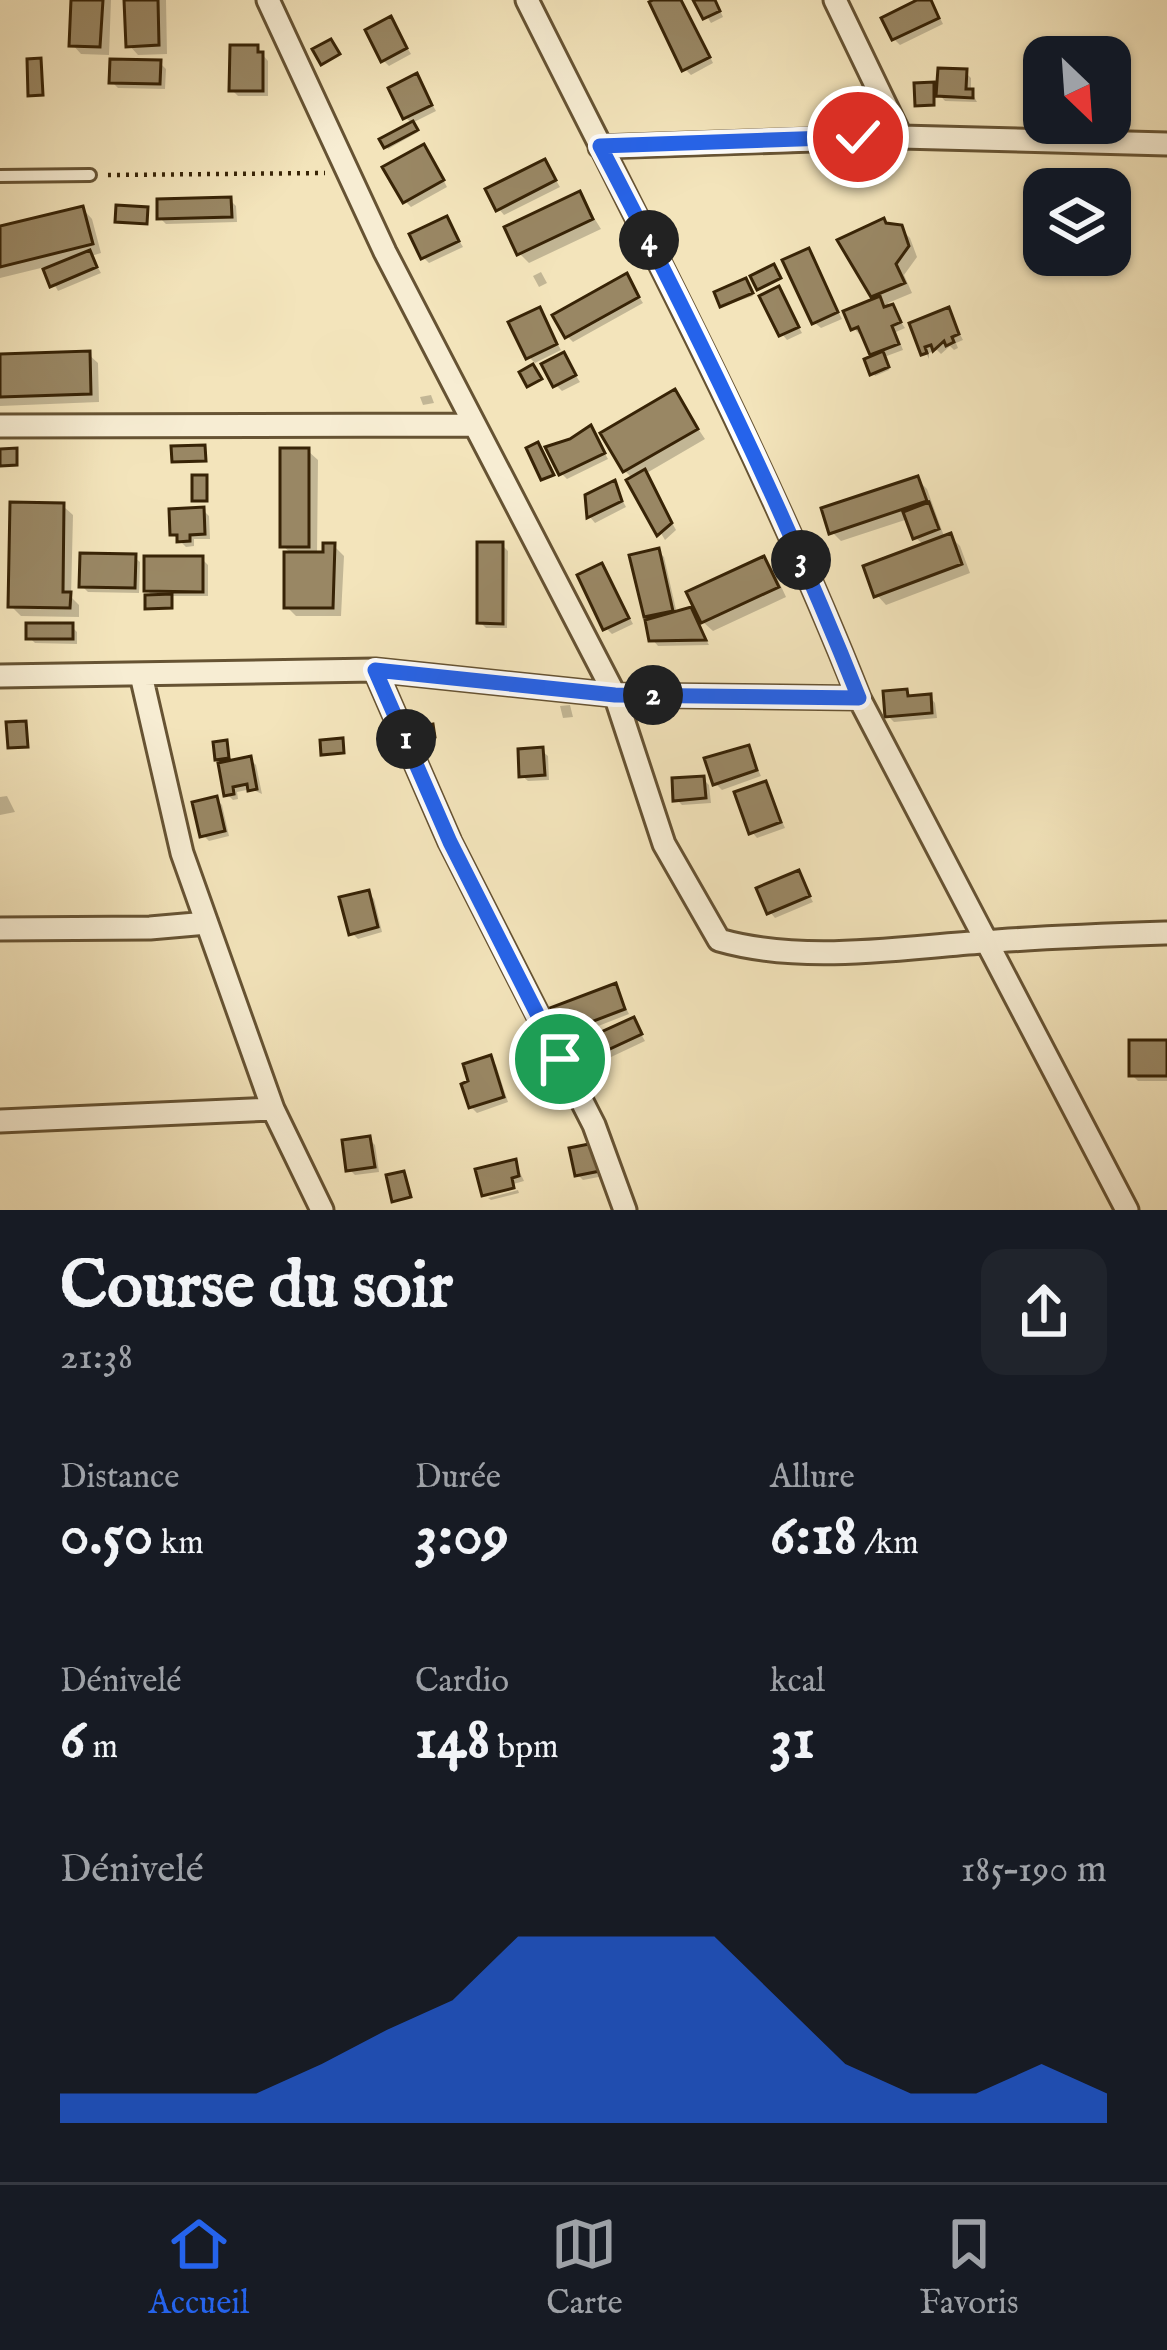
<!DOCTYPE html>
<html lang="fr">
<meta charset="utf-8">
<style>
:root{--surface:#171b24;--page:#20242c;--text:#f1f3f6;--muted:#9ea1a6;--line:#363941;--accent:#2563eb}
body{margin:0;font-family:"IM FELL English",serif;background:var(--page);color:var(--text);height:100vh;display:flex;flex-direction:column;font-size:45px;white-space:nowrap}
*{box-sizing:border-box;margin:0}
p{font-size:39px;color:var(--muted)}
.icon{flex:none;width:66px;height:66px;fill:none;stroke:currentColor;stroke-width:2;stroke-linecap:round;stroke-linejoin:round}
.map{position:relative;height:1210px;overflow:hidden}
.drawer{display:flex;flex-direction:column;background:var(--surface);flex:1}
.drawer>*{flex:none}
.needle{width:78px;rotate:155deg}
.tools{position:absolute;left:1023px;top:36px;display:grid;gap:24px}
.tools a{display:grid;place-items:center;width:108px;height:108px;border-radius:24px;background:var(--surface);box-shadow:0 3px 9px #0004;font-size:60px}
.pin{position:absolute;display:grid;place-items:center;width:102px;height:102px;color:#fff;margin:-51px;border:6px solid #fff;border-radius:50%;box-shadow:0 3px 12px #0007}
.km{position:absolute;width:60px;height:60px;margin:-30px;border-radius:50%;background:#222;color:#fff;font-size:33px;line-height:60px;text-align:center}
.round{display:grid;place-items:center;flex:none;width:126px;height:126px;border-radius:24px;background:var(--page)}
.overview{display:flex;align-items:center;justify-content:space-between;height:204px;padding:0 60px}
h1{font-size:66px;font-weight:800;line-height:90px}
.stats{display:grid;grid-template-columns:repeat(3,1fr);gap:18px;height:204px;padding:12px 60px}
.stats div{display:grid;align-content:center}
.stats b{font-size:60px;font-weight:800}
.stats small{font-size:33px;font-weight:400}
.stats p{font-size:33px}
.chart{height:336px;padding:24px 60px}
.chart p{display:flex;justify-content:space-between}
.chart svg{width:100%;height:216px;margin-top:12px;fill:var(--accent);opacity:.7}
.tab-bar{display:flex;justify-content:space-around;align-items:center;height:168px;border-top:3px solid var(--line);background:var(--surface);font-size:33px;color:var(--muted)}
.tab-bar a{display:grid;justify-items:center;gap:6px}
.tab-bar .on{color:var(--accent)}
.map>svg:first-child{display:block}
</style>
<div class="map">
<svg width="1167" height="1210" viewBox="0 0 1167 1210">
<rect width="100%" height="100%" fill="#f3e4bb"/>
<filter id="stains"><feTurbulence type="fractalNoise" baseFrequency=".00167" numOctaves="4"/><feColorMatrix values="0 0 0 0 .2 0 0 0 0 .09 0 0 0 0 .02 0 0 0 .5 -.17"/></filter>
<radialGradient id="worn" r=".72"><stop offset=".6" stop-color="#630" stop-opacity="0"/><stop offset="1" stop-color="#630" stop-opacity=".3"/></radialGradient>
<path fill="#0003" d="M74,0H111L109,55L81,54L72,44Z
M127,0H166L167,54L138,55L129,45Z
M660,0H682L713,63L691,75L685,69Z
M697,0H715L723,17L711,23Z
M924,0L933,4L943,24L900,45L894,39Z
M390,20L411,54L389,66L383,60Z
M257,48L268,61V96H238L232,90Z
M160,63L166,69L165,89L118,88L112,82Z
M965,72L971,78V91L977,102L945,101L935,90V106L918,105L932,85L940,93Z
M416,77L436,111L412,123L406,118Z
M412,124L418,132L388,149L383,140Z
M429,153L447,187L411,207L405,201Z
M545,162L560,187L504,215L499,209Z
M579,194L601,229L529,263L520,254Z
M230,200L236,206L237,222L166,224L160,218Z
M83,209L92,219L101,253L91,256L101,273L58,291L45,267L0,278V229Z
M447,220L463,247L429,263L423,257Z
M900,228L910,238L917,257L904,275L912,293L888,303L905,328L896,332L903,350L884,357L889,370L875,376L868,361L876,357L864,332L859,334L854,328L878,300L873,296Z
M808,252L842,319L821,328L815,323Z
M541,272L547,283L539,287L533,276Z
M626,277L643,303L573,342L567,336Z
M748,284L753,296L723,306Z
M778,290L802,333L787,340L782,334Z
M539,311L561,350L535,363L529,357Z
M948,311L963,340L956,343L958,348L954,350L950,346L941,354L937,350L929,353V359L913,325Z
M88,354L98,363L99,402L0,406V357Z
M563,356L580,382L562,391L556,385Z
M674,393L705,439L645,474L676,530L665,540L630,481L633,479L625,471Z
M431,395L434,403L423,405L420,397Z
M591,429L608,459L567,479L561,473L571,442Z
M308,451L318,460L317,555H325L334,546L344,556L341,616H296L287,607L293,555L283,546Z
M917,479L927,489L945,539L951,537L960,546L970,573L886,605L877,595L925,546L916,538L908,519L841,541L832,532Z
M614,484L626,507L595,523L590,517L589,497Z
M63,506L73,515L71,597L79,605V617L21,616L11,606Z
M203,510L209,516L210,539H194V546L186,547L173,534Z
M502,545L508,551L507,628H486L480,622Z
M658,551L664,557L677,614L690,610L709,645L658,646L652,639V621L646,616Z
M134,557L140,562L139,593L88,592L82,586Z
M202,559L208,565V596H173V609L148,607L154,598L147,590Z
M764,560L773,569L786,597L713,631L703,622Z
M602,566L633,624L612,634L606,628Z
M71,626L77,632V644L35,643L29,637Z
M906,692L912,698L930,697L935,703L937,718L894,722L888,716Z
M570,705L573,717L563,718L560,706Z
M228,745L230,764L250,759L256,765L262,794L251,789L237,792L238,799L233,800L227,794L224,765L218,758Z
M748,748L761,776L722,790L716,784Z
M542,751L548,756L549,780L528,781L522,776Z
M703,779L709,785L711,803L682,805L676,799Z
M766,784L785,828L757,838L752,832Z
M7,796L15,812L0,815V797Z
M217,800L222,805L229,836L209,841L203,835Z
M798,874L813,902L775,918L770,912Z
M368,893L374,899L382,932L358,939L352,933Z
M615,986L629,1014L565,1039L559,1033Z
M633,1020L645,1041L594,1065L588,1059Z
M1167,1043V1081H1138L1132,1075Z
M490,1059L496,1065L508,1102L477,1113L471,1107Z
M369,1139L375,1145L379,1172L355,1175L349,1169Z
M593,1146L604,1176L583,1180L577,1174Z
M515,1162L524,1181L485,1192Z
M518,1190L519,1193L491,1200L488,1198Z"/>
<path fill="#998764" stroke="#372306" stroke-width="3" d="M71,0H103L100,47L69,46Z
M124,0H158L159,45L126,47Z
M653,0H681L710,57L682,71L649,2Z
M693,0H715L720,11L703,19Z
M917,0H931L939,18L892,40L881,18Z
M391,16L407,48L381,62L365,30Z
M331,39L340,54L321,65L312,49Z
M230,45H258V52H263V91H229Z
M41,58L43,95L28,96L27,59Z
M110,59L161,60L160,84L109,83Z
M938,68L967,69L966,89H973V98L936,96Z
M417,73L432,105L403,119L388,88Z
M934,82V105L915,106L914,83Z
M413,121L418,130L384,148L379,139Z
M424,144L444,180L403,203L382,167Z
M545,159L556,180L496,211L485,189Z
M580,191L593,219L517,255L504,227Z
M231,197L232,217L157,219V199Z
M116,205L148,207L147,224L115,222Z
M83,206L93,244L0,267V226Z
M447,216L459,241L421,259L409,234Z
M884,218L886,223L902,225L909,246L896,264L905,283L871,297L837,240Z
M809,248L838,312L812,324L782,260Z
M90,250L97,267L50,287L43,269Z
M774,264L781,278L757,290L750,276Z
M627,273L639,297L565,338L552,315Z
M746,278L753,293L720,307L714,292Z
M779,286L799,327L779,336L759,296Z
M880,296L884,307L893,304L901,322L892,326L899,344L870,355L858,327L851,330L843,311Z
M540,307L557,344L526,359L508,322Z
M949,307L959,334L952,337L954,342L946,346L944,341L933,351L931,345L925,347L927,353L921,355L909,323Z
M90,351L91,394L0,397V354Z
M883,351L889,367L870,375L864,359Z
M564,352L576,375L553,387L541,364Z
M533,364L542,379L527,387L519,372Z
M675,389L698,429L623,472L600,433Z
M591,425L605,453L559,475L545,447L570,439Z
M538,442L554,475L541,480L526,448Z
M205,445L206,461L172,462L171,446Z
M17,448V465L0,466V449Z
M280,448H309V547H280Z
M645,469L672,523L657,536L626,480Z
M192,475H207V501H192Z
M918,476L927,501L829,534L821,508Z
M615,480L622,501L587,518L585,495Z
M10,502L64,503L63,592H71L70,608L8,607Z
M929,502L939,529L913,539L903,512Z
M204,507L205,534L190,535V541L177,542V535H170L169,509Z
M951,533L962,564L874,597L863,566Z
M477,542H503V624L477,623Z
M323,543H335L333,608H284V552H323Z
M659,548L673,611L644,617L629,555Z
M80,553L136,554L135,588L79,587Z
M144,556H203V592L144,591Z
M764,556L779,587L701,623L686,592Z
M602,563L629,618L603,630L577,575Z
M172,594V608L145,609V595Z
M691,607L706,640L649,641L645,620Z
M26,623H73V639H26Z
M907,689L908,696L931,694L932,713L885,717L883,691Z
M26,721L28,747L8,748L6,722Z
M433,724L435,737L416,741L413,728Z
M343,738L344,753L321,755L320,740Z
M227,740L229,758L215,760L213,742Z
M749,745L757,770L713,785L704,758Z
M543,747L545,775L519,777L518,749Z
M251,756L257,789L248,791L247,784L233,787L234,794L224,796L218,763Z
M704,776L706,798L673,801L672,778Z
M766,781L781,822L749,834L734,792Z
M217,796L225,831L200,837L192,802Z
M799,870L810,896L767,914L756,888Z
M369,890L378,927L349,935L339,897Z
M616,983L625,1009L557,1035L547,1009Z
M634,1017L642,1034L586,1060L577,1043Z
M1129,1040H1167V1076H1129Z
M491,1055L504,1097L469,1108L461,1084L468,1081L463,1064Z
M370,1136L375,1167L346,1171L342,1140Z
M594,1143L600,1171L575,1176L569,1148Z
M516,1159L519,1176L512,1178L514,1188L482,1196L475,1169Z
M404,1171L411,1197L392,1202L386,1175Z"/>
<g fill="none" stroke-linecap="round" stroke-linejoin="round">
<defs>
<path id="service" d="M0,176L90,175"/>
<path id="minor" d="M268,0L385,252L615,695L664,844L719,940C803,964 897,948 983,942C1044,937 1106,935 1167,933
M835,0L901,137
M600,147L901,137L1167,144
M0,426L473,425
M375,670L450,842L594,1125L625,1210
M141,675L182,853L273,1109L322,1210
M0,676L375,670L615,695L859,698C764,458 642,230 527,0
M859,698L1127,1210
M0,929L150,928L207,923
M0,1121L273,1109"/>
</defs>
<use href="#service" stroke="#665333" stroke-width="16"/>
<use href="#minor" stroke="#665333" stroke-width="27"/>
<path stroke="#372306" stroke-width="4.5" stroke-dasharray="3 6" stroke-linecap="butt" d="M108,175L325,173"/>
<use href="#service" stroke="#f7edd3" stroke-width="10"/>
<use href="#minor" stroke="#f7edd3" stroke-width="21"/>
</g>
<g fill="none" stroke-linecap="round" stroke-linejoin="round">
<defs>
<path id="route" d="M560,1059L450,842L375,670L615,695L859,698C784,509 694,326 600,146L858,137"/>
</defs>
<use href="#route" stroke="#fff" stroke-width="24"/>
<use href="#route" stroke="#2563eb" stroke-width="15"/>
</g>
<rect width="100%" height="100%" filter="url(#stains)"/>
<rect width="100%" height="100%" fill="url(#worn)"/>
</svg>
<div class="tools">
<a><svg class="needle" viewBox="-14 -14 28 28"><path d="M0-13l5 13h-10z" fill="#e53935"/><path d="M0 13l5-13h-10z" fill="#9ea1a6"/></svg></a>
<a><svg class="icon" aria-label="layers" viewBox="0 0 24 24"><path d="M12 4l9 5-9 5-9-5zM3 14l9 5 9-5"/></svg></a>
</div>
<div class="pin" style="left:560px;top:1059px;background:#1e9e55"><svg class="icon" aria-label="arrive" viewBox="0 0 24 24"><path d="M6 21V4h12l-3 4 3 4H6"/></svg></div>
<div class="pin" style="left:858px;top:137px;background:#d93025"><svg class="icon" aria-label="check" viewBox="0 0 24 24"><path d="M5 12l5 5 9-10"/></svg></div>
<b class="km" style="left:406px;top:739px">1</b>
<b class="km" style="left:653px;top:695px">2</b>
<b class="km" style="left:801px;top:560px">3</b>
<b class="km" style="left:649px;top:240px">4</b>
</div>
<section class="drawer">
<div class="overview"><div><h1>Course du soir</h1><p>21:38</p></div><a class="round"><svg class="icon" aria-label="share" viewBox="0 0 24 24"><path d="M12 15V3M7 8l5-5 5 5M5 13v7h14v-7"/></svg></a></div>
<div class="stats">
<div><p>Distance</p><b>0.50<small> km</small></b></div>
<div><p>Durée</p><b>3:09</b></div>
<div><p>Allure</p><b>6:18<small> /km</small></b></div>
</div>
<div class="stats">
<div><p>Dénivelé</p><b>6<small> m</small></b></div>
<div><p>Cardio</p><b>148<small> bpm</small></b></div>
<div><p>kcal</p><b>31</b></div>
</div>
<div class="chart"><p><span>Dénivelé</span>185–190 m</p>
<svg viewBox="0 0 160 44" preserveAspectRatio="none"><path d="M0 44V38L10 38L20 38L30 38L40 32L50 25L60 19L70 6L80 6L90 6L100 6L110 19L120 32L130 38L140 38L150 32L160 38V44z"/></svg>
</div>
</section>
<nav class="tab-bar">
<a class="on"><svg class="icon" aria-label="home" viewBox="0 0 24 24"><path d="M3 11l9-7 9 7M6 9v11h12V9"/></svg>Accueil</a>
<a><svg class="icon" aria-label="map" viewBox="0 0 24 24"><path d="M3 6l6-2 6 2 6-2v14l-6 2-6-2-6 2zM9 4v14M15 6v14"/></svg>Carte</a>
<a><svg class="icon" aria-label="saved" viewBox="0 0 24 24"><path d="M7 4h10v16l-5-4-5 4z"/></svg>Favoris</a>
</nav>
